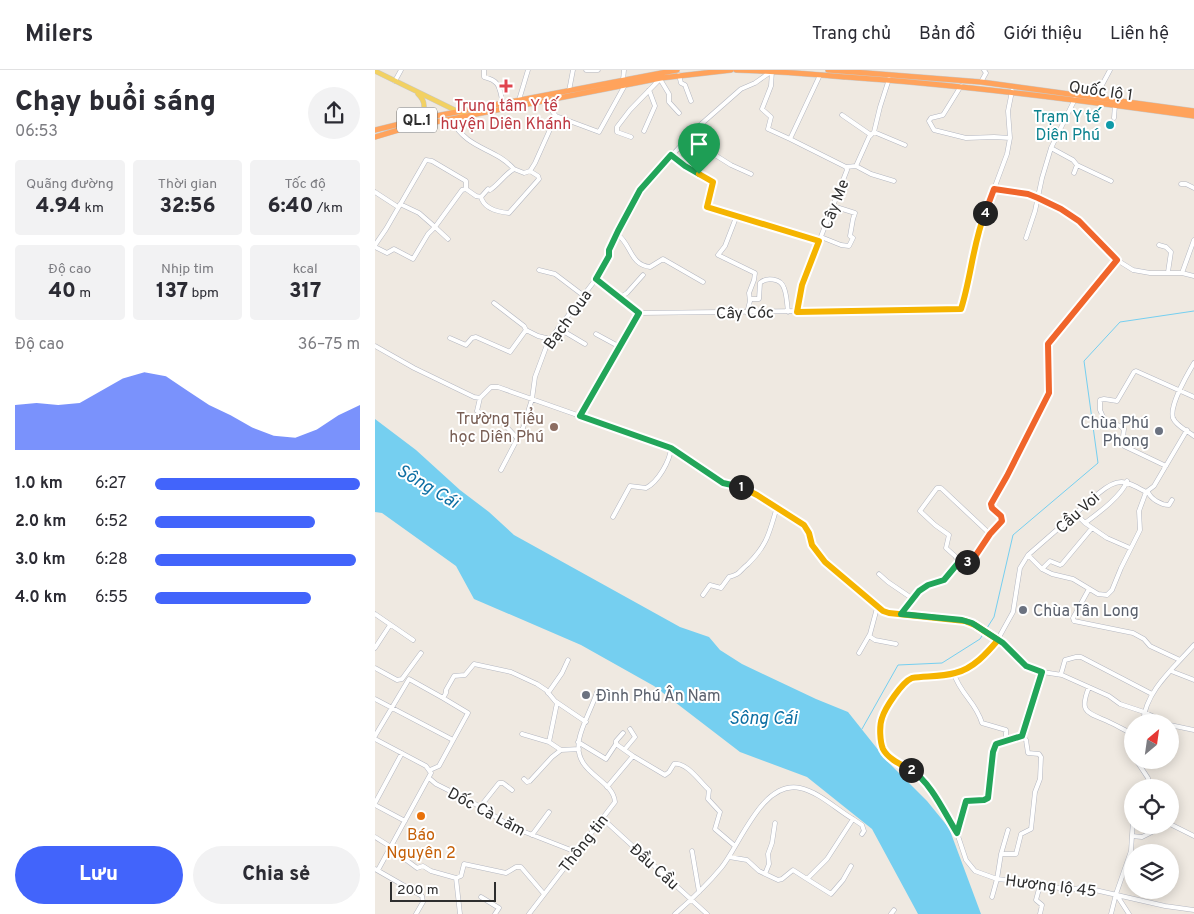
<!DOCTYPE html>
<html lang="vi">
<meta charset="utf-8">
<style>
:root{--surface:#fff;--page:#f2f2f3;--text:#2b2b33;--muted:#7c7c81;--line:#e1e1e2;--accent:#4264fb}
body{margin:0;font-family:Overpass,sans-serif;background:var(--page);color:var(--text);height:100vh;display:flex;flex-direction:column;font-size:19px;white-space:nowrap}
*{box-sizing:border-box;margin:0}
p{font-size:16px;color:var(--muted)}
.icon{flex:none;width:28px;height:28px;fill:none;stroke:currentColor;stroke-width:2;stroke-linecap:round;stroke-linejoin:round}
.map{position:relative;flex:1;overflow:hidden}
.side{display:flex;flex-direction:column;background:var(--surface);width:375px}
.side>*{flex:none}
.needle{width:32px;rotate:29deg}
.controls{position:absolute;left:749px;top:644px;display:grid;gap:10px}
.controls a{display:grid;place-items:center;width:55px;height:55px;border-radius:50%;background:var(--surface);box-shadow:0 2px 12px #0003;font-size:25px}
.scale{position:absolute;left:15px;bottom:12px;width:106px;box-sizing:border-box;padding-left:5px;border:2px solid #2e2e2e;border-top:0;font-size:14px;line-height:18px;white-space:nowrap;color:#2e2e2e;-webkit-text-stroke:4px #fff;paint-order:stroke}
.pin{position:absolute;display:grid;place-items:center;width:42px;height:42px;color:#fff;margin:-51px -21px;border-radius:50% 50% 50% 0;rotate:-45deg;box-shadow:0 0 5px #0007}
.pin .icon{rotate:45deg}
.km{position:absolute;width:25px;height:25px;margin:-12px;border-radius:50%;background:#222;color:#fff;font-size:14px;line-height:25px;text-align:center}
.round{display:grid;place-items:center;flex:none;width:52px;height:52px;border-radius:26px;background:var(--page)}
.head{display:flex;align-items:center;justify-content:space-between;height:85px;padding:0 15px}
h1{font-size:28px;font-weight:800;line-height:38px}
.figures{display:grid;grid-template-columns:repeat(3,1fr);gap:8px;height:85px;padding:5px 15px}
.figures div{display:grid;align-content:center;border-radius:5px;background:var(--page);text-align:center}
.figures b{font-size:21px;font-weight:800}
.figures small{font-size:14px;font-weight:400}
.figures p{font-size:14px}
.chart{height:140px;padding:10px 15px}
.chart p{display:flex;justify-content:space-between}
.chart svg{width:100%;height:90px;margin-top:5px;fill:var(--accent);opacity:.7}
.action{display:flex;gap:10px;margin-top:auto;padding:10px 15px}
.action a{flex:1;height:58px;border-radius:30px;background:var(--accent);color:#fff;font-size:20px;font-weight:800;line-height:58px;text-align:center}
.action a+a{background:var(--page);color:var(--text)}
ul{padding:0 15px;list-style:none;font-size:16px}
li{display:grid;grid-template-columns:80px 60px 1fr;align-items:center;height:38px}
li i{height:12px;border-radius:6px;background:var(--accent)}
header{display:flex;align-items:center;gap:30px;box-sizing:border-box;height:70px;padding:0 25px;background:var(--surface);border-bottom:1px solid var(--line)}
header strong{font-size:24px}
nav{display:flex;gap:28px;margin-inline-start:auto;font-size:18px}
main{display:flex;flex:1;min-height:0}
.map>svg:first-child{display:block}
</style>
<header>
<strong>Milers</strong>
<nav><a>Trang chủ</a><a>Bản đồ</a><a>Giới thiệu</a><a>Liên hệ</a></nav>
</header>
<main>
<section class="side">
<div class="head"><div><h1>Chạy buổi sáng</h1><p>06:53</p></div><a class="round"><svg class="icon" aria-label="share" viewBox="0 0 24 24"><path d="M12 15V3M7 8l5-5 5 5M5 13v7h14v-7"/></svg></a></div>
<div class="figures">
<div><p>Quãng đường</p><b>4.94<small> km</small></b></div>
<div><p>Thời gian</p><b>32:56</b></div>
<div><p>Tốc độ</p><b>6:40<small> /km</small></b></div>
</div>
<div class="figures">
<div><p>Độ cao</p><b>40<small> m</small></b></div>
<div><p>Nhịp tim</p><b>137<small> bpm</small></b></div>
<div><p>kcal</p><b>317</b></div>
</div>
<div class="chart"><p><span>Độ cao</span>36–75 m</p>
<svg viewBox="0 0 160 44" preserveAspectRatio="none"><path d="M0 44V22L10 21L20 22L30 21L40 15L50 9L60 6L70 8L80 15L90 22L100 27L110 33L120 37L130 38L140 34L150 27L160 22V44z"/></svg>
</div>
<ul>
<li><b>1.0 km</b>6:27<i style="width:100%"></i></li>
<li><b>2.0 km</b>6:52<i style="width:78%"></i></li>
<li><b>3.0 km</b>6:28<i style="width:98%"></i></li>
<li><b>4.0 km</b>6:55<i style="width:76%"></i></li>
</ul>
<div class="action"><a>Lưu</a><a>Chia sẻ</a></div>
</section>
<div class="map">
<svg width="819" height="844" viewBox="0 0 819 844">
<rect width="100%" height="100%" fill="#efe9e1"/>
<path fill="#75cff0" d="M0,349L41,380L85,420L114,442L139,465L305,557L334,567L345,580L367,594L441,629L473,642L512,691L552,731L574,758L606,844H543L497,759L432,707L365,682L279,616L206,575L99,529L81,496L7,443L0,442Z"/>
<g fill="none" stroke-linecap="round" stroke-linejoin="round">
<path stroke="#75cff0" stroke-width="1" d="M487,659L523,595L567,593L605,569L619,547L638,465L723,393L709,291L745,252L819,241"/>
<defs>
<path id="minor" d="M109,0V7C126,11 124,18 128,34
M211,0H223
M397,1L396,16L387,39L396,47L393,59L415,69
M304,5L306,13L310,15L316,31
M285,9L294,24V32L304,43
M248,10L249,0
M20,11L26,0
M606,12L611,3L609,0
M586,16L568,45L556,48L554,51L559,60L591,68L619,67L635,68
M194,21L198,0
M637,21L633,41L635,68L632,84L619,119L653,125L663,128L685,139L705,151L742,190L758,200L775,203H807L819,206
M720,28L735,0
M144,30L153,0
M467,45L496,65
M181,46L224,62L250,15
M739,48L740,35
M76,49C93,81 118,76 139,99
M269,61L280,36L274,20
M499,62L530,75
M256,67L242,62V57L255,40L286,8
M313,68L356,95L376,104
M676,78L698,90L702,95L699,103
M296,85L310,96L338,112L332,137L444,171
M702,95L736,111
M481,96L496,104L519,111
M471,97L481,96L494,67L499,62L505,37L514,9
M806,114H811L819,118
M0,122L23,137
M106,127C109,139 123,142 134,143L164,109L163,106L155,101
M25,134L44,143L60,157L87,120L91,119L101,126L106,127L113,119L115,120C124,114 130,104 139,99L149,103L155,101L160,93L181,46L177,41L172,30
M362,145L350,176L343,185L380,203L379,210L374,223L375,231L372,243
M243,165C256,174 255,195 275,197L288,189L328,212
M446,167L466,175L474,176L478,168L475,166L478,149L480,143L458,136
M651,168L660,141L667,108L676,78L700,29
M0,175L11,159L51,90L57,91L91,111V119
M784,175L791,177L796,182L793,202
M0,177L12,183L19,179L38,189L53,164L60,157L73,169
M164,200L180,204L209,226
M807,203L819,170
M221,209L264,243L586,239L600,183L605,155L619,119
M244,228L252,223L268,205
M375,229H384L385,213C391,207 406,208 409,218C412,225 412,235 413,242
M119,233L149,256L151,260L163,266L175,269
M422,242L427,215L472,100L471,97L415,69L445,5
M183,258L210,274
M221,264L245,277
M75,268L91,275L97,268L101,267L135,282L151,260
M0,276L39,298L99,327L105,328L116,317H123L296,378L348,413L377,422L429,455L434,463L437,475L450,492L507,541L513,543L595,552L623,569L645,591L654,598L661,601L687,605L734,626L745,634L769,642L790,652
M819,293C813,303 794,336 798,348C801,356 813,361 819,366
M105,328L102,341L128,353L143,369
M205,346L264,243
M812,360L779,416L771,422C751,411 744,406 724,423L653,485L645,498L638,542L623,569L608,587L584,602L542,607L531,611L507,648V674L508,679L518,689L546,707L561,729L582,763L591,790L600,801L622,809L654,812L694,820L705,818L720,820L790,836L819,840
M791,396L749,376L747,374L749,359L745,356L729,349L725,340V330L729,329L742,331L759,302L761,301L819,327
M126,400L148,358L157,329L160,307L173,272L221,209L234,186V180L243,161L265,120L324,56L366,19L380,13L397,1
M773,422C776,429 786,435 794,435L797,430
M701,444L710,453C722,444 747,426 752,411
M238,447L255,416L271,418C283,412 295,391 296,378
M710,453L732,468L755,478
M653,485L667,499L677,504L698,509L723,524L732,525L737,520L746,498L765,460L764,441L771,422
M584,492L580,486L571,478L574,465L560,455L545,441L562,418H566L615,464
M667,499L675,491L685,495L687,494L717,458
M504,504L513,512L538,529
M714,519L698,548L699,551L758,563L769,569L775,576L805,590
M328,525L335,515L346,518L354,507C366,504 364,501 373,494C393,474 394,463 402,437
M0,544L38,570
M526,544L547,519L569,510L584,492H593L599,488L615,464L625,453L626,446L617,438L616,434L647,379L674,323L673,274L742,190
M494,566L500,570L521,574
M0,578L15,555
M484,583L495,564L502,538
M0,598L22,610L27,609L46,583
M796,601L819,610
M579,604C586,625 601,632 607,653L631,660V671L621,673L619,679L613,728L609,730L591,731L582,763
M686,604L690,590L701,587H706L777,624
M714,617C704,642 711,642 732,651C741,655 749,660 758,664
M173,623L187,603L193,590
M0,629L78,670
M768,652C771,620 799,598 819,575
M795,655L819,660
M147,664L174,672L186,680L177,687L155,711L152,712L149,709
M0,666L34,609L68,628
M0,669L51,696L56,703L3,800
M631,669L647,666
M174,672L182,633
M203,672L231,689L241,674V671L248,663
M241,674L258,686
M250,679L260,667L255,659
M186,680L204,679
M761,690L773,708L775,718
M55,700L64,696L93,643L68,628L71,623V620L79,606L90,605L99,594L136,602L162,614L171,620L180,631L211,652
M54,708L61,714L97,732L137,757L201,782
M232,717L258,686L290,705L294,702L299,694C312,692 325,712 334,720L333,729L345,742L340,759L360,776
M0,733L27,683
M0,735L30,751
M105,737L124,713H128L137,720
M228,749L332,844
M478,749L487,755L489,761L487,764
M795,754L819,766
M157,765L174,742
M757,766L767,767L791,755
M0,767L16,777
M15,778L42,798L48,796L56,801L81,808L85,844
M317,781L324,822
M626,784L633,760
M0,799L47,826L48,832L41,844
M390,804L394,794L393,784L397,773L400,753
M81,808L86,806L89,794L131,803L141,797H146L169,824
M432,809L456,824L468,810L476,796
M106,827L124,838L120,844
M617,827L622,809L626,784H641L646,764L656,759L660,722L665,709L666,687L664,684L653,683L651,670L647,666L667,602
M154,844L240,732C238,708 198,704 204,670C207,654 217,638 222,622
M300,844C316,830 332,815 346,798C365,775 387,710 425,718C444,722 461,739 478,749L452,789L432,809L418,800L407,809L403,810L384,801L372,790L354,787
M516,844L519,840
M665,844L667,835L661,830L665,815
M736,844L741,824
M754,844L741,824L756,781L758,750"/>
<path id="major" d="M0,1L92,46
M38,57C47,47 55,35 43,24"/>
<path id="highway" d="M361,0C398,1 434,4 471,7C588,15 703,30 819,46
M453,0L606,12L819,41
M0,60L45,49L302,0
M0,67L30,58L286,8L356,0"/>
</defs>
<use href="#minor" stroke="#b4b7c1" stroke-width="5"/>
<use href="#major" stroke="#c9c9c9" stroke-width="5.5"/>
<use href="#highway" stroke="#c9c9c9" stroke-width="6"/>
<use href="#minor" stroke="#fff" stroke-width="4"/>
<use href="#major" stroke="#f2d163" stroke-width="4.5"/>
<use href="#highway" stroke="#ffa35c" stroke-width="5"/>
</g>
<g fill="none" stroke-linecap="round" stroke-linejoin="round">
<defs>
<path id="split-1" d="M324,104L310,96L296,85L265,120L243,161L234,180V186L221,209L264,243L205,346L296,378L348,413L366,417"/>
<path id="split-2" d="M366,417L382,425L429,455L434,463L437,475L450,492L508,541L514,543L590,551L600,555L623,570C612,583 598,599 580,603C566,607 551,606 537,608C527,612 510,638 507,648C504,656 505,672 508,679C513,689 527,695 536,700"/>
<path id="split-3" d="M536,700C556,712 570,744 582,763L591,731L609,730L613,728L618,682L621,674L647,666L667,602L651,596L628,573L597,553L587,550L526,544L544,521L553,515L569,510L584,492H592"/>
<path id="split-4" d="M592,492L599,488L615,464L627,451L626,446L617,438L616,434L632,406L674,323L673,274L742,190L704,151L686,139L663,128L653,124L619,119L610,143"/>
<path id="split-5" d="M324,104L338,112L332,137L444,171L427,215L422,242L586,239C596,208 598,173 610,143"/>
</defs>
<use href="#split-1" stroke="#fff" stroke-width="10"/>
<use href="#split-2" stroke="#fff" stroke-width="10"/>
<use href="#split-3" stroke="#fff" stroke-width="10"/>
<use href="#split-4" stroke="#fff" stroke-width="10"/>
<use href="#split-5" stroke="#fff" stroke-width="10"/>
<use href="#split-1" stroke="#22a559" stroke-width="6"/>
<use href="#split-2" stroke="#f5b400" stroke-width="6"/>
<use href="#split-3" stroke="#22a559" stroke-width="6"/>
<use href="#split-4" stroke="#f0652b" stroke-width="6"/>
<use href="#split-5" stroke="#f5b400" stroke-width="6"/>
</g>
<path fill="#e0444e" stroke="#fff" stroke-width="2" d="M128.5 8.5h5v5h5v5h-5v5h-5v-5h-5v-5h5z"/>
<circle fill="#0f9aa8" stroke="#fff" stroke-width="2" cx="735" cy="55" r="5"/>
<circle fill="#8d6e63" stroke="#fff" stroke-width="2" cx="179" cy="357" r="5"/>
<g fill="#6b7280" stroke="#fff" stroke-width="2">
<circle cx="784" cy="361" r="5"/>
<circle cx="648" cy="540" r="5"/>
<circle cx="211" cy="625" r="5"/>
</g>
<circle fill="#e8710a" stroke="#fff" stroke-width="2" cx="46" cy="746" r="5"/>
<g text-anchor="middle" stroke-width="4" stroke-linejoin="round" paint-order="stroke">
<rect fill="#fff" stroke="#6d6d6d" stroke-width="1" x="22" y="37.5" width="40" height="25" rx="4"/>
<g font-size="15" font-weight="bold" fill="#2e2e2e">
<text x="42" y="55">QL.1</text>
</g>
<g font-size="16" fill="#2e2e2e" stroke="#fff">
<text transform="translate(726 20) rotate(8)" y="6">Quốc lộ 1</text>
<text transform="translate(459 134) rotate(-69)" y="6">Cây Me</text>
<text transform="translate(370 242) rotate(-1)" y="6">Cây Cóc</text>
<text transform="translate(192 249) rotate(-54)" y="6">Bạch Qua</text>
<text transform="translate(702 442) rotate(-42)" y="6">Cầu Voi</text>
<text transform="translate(112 741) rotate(28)" y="6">Dốc Cà Lăm</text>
<text transform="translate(208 773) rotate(-52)" y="6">Thông tin</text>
<text transform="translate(280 796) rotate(42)" y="6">Đầu Cầu</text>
<text transform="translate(676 815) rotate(7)" y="6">Hương lộ 45</text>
</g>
<g font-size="16" fill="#be3a42" stroke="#fff">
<text x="131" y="41">Trung tâm Y tế<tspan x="131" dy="18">huyện Diên Khánh</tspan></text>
</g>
<g font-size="16" fill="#0d838f" stroke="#fff" text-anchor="end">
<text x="725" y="52">Trạm Y tế<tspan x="725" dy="18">Diên Phú</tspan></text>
</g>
<g font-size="16" fill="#785e54" stroke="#fff" text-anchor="end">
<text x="169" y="354">Trường Tiểu<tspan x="169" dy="18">học Diên Phú</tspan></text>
</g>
<g font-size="16" fill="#5b616d" stroke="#fff" text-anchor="start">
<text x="774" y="358" text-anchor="end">Chùa Phú<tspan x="774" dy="18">Phong</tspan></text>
<text x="658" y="546">Chùa Tân Long</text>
<text x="221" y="631">Đình Phú Ân Nam</text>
</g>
<g font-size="16" fill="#c56008" stroke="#fff">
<text x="46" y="770">Báo<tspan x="46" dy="18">Nguyên 2</tspan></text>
</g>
<g font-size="18" font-style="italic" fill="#0d6fa3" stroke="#fff">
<text transform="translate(53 416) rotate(31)" y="6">Sông Cái</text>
<text x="388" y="654">Sông Cái</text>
</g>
</g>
</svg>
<div class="controls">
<a><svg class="needle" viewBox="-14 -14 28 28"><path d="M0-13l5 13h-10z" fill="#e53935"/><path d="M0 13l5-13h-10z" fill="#7c7c81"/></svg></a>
<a><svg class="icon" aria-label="locate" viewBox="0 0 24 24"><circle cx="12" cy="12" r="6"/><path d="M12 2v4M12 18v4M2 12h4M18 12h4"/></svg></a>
<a><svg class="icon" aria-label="layers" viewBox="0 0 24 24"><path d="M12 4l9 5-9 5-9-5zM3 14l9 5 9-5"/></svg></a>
</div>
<div class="scale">200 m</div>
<div class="pin" style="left:324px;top:104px;background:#1e9e55"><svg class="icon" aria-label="arrive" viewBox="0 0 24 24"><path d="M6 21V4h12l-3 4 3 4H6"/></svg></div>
<b class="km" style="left:366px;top:417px">1</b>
<b class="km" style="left:536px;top:700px">2</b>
<b class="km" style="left:592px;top:492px">3</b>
<b class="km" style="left:610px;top:143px">4</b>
</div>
</main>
